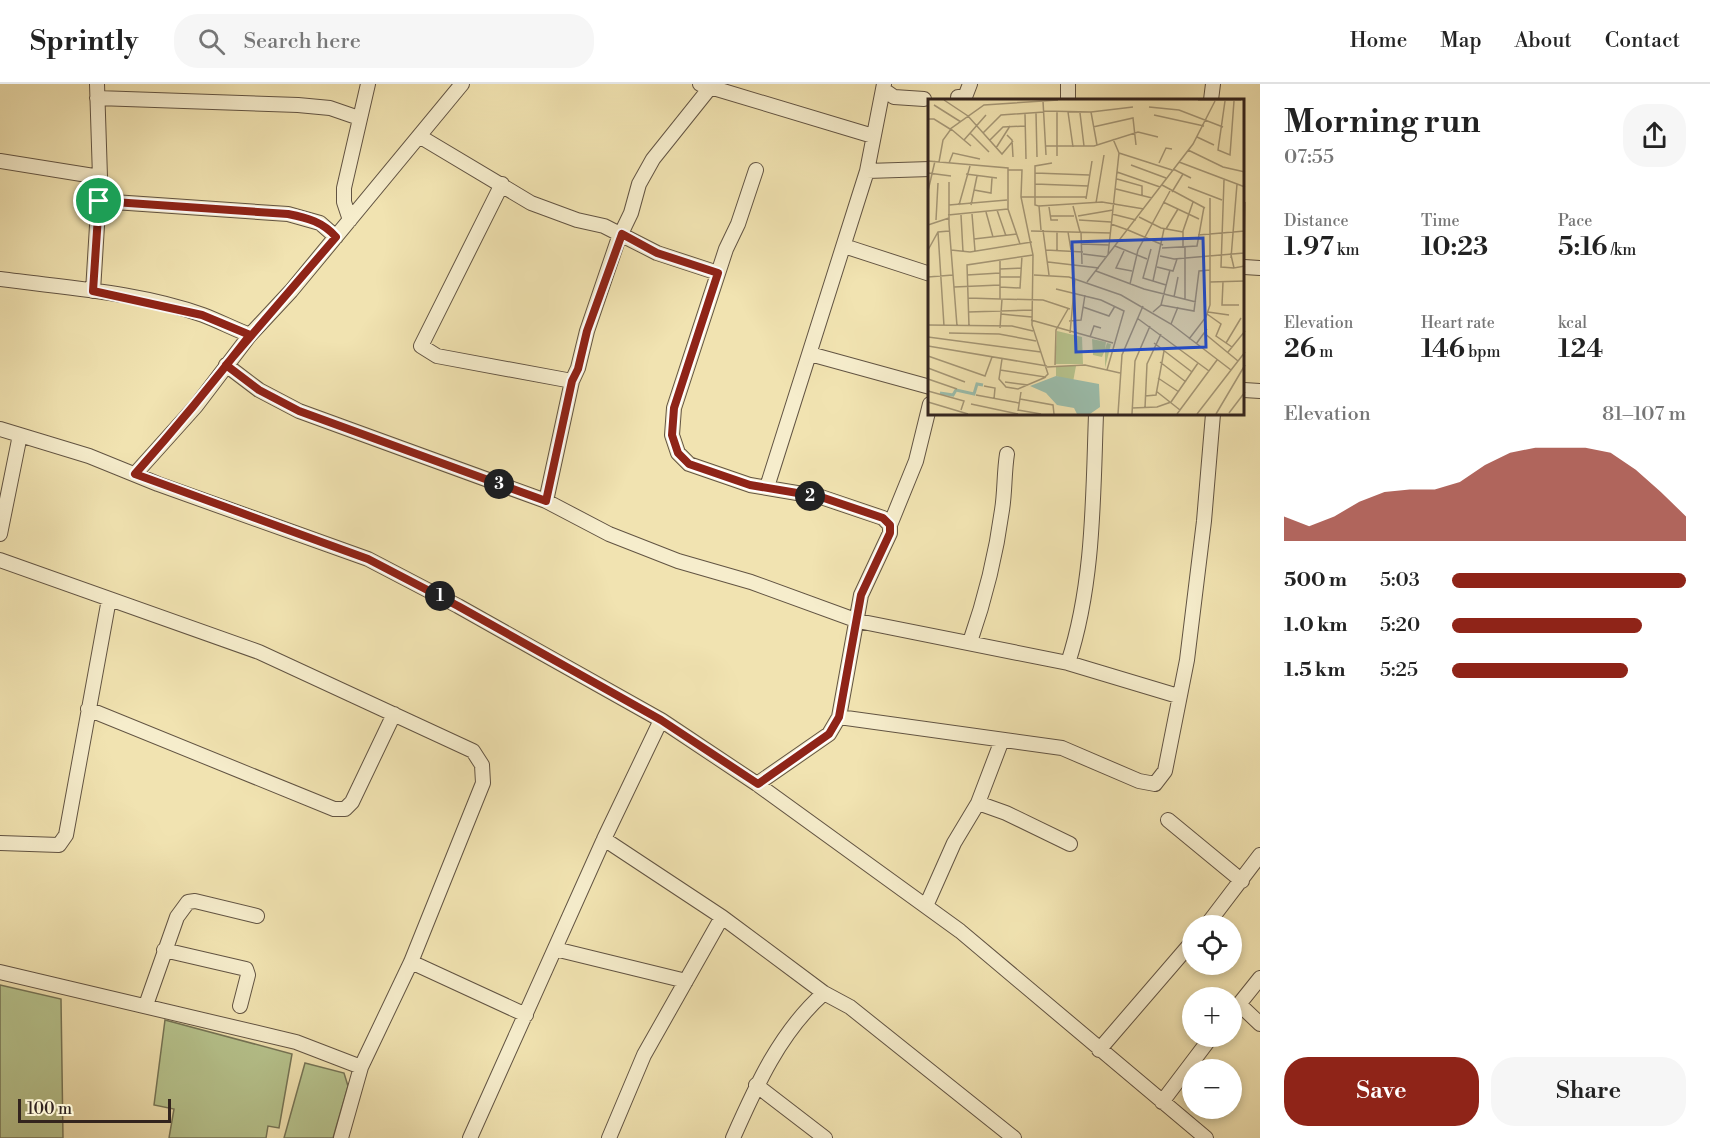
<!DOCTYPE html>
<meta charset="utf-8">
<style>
:root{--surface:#fff;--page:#f6f6f6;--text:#222;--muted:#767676;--line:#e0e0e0;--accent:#8f2418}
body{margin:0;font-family:"Libre Bodoni",serif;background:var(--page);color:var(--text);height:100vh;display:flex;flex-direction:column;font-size:22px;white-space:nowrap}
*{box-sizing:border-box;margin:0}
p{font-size:20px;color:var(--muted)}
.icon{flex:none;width:33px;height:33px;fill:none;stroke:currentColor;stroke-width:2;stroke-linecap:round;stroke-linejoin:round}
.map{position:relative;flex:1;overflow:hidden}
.sheet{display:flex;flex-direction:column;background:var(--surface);width:450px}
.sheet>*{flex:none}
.tools{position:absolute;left:1182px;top:831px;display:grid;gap:12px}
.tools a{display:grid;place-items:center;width:60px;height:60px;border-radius:50%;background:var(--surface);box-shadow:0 3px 9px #0003;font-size:30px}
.scale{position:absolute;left:18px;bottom:15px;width:153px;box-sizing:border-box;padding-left:6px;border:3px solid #33241e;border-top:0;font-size:16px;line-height:21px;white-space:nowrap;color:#33241e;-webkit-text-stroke:4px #f6edcc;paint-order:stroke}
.pin{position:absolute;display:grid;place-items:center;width:51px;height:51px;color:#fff;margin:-26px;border:3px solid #fff;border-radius:50%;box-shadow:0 2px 6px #0007}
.km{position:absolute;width:30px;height:30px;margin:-15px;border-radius:50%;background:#222;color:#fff;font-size:16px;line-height:30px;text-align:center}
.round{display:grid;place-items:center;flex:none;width:63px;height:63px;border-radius:24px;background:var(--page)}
.summary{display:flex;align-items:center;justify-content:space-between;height:102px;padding:0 24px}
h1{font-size:33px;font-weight:600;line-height:45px}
.figures{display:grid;grid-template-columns:repeat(3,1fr);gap:9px;height:102px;padding:6px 24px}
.figures div{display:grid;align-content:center}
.figures b{font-size:26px;font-weight:600}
.figures small{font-size:16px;font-weight:400}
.figures p{font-size:16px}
.chart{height:168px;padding:12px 24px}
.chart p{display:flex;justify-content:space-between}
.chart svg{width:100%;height:108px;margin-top:6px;fill:var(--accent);opacity:.7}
.primary-button{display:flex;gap:12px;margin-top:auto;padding:12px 24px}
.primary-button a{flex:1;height:69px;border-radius:24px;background:var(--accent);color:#fff;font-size:24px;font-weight:600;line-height:69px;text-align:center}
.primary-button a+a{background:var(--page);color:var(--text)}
ul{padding:0 24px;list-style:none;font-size:20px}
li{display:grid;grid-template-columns:96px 72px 1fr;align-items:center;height:45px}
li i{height:15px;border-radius:8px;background:var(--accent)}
header{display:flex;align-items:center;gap:36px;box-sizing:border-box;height:84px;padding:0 30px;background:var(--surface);border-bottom:2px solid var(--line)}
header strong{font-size:28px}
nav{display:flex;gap:33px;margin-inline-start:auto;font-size:21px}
.search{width:420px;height:54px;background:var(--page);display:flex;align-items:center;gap:15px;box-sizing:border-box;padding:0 21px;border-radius:24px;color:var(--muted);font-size:22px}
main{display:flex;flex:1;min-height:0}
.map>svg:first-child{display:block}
</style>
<header>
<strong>Sprintly</strong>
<div class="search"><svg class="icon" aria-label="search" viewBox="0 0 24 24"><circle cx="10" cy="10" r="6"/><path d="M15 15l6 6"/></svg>Search here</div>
<nav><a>Home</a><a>Map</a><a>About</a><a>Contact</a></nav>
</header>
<main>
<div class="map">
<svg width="1260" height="1054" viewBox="0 0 1260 1054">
<rect width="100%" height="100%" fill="#f1e3b1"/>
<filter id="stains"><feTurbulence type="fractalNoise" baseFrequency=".00333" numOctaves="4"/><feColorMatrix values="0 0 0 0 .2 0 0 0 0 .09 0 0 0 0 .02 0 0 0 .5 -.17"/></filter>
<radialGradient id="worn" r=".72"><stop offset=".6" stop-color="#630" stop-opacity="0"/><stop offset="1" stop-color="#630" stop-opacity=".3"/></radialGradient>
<path fill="#b7c48e" stroke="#757456" stroke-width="1.5" d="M0,901L61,915L63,1054H0Z
M165,936L292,970L279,1044L268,1042L266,1054H169L174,1025L154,1021Z
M305,979L344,989L348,1002L333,1054H284Z"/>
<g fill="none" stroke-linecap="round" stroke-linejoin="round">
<defs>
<path id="minor" d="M700,0L873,52
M884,6L894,13L924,15
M958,13H965L970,0
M97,14L298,21L330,24L359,34
M1068,16V0
M1211,16L1213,0
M419,52L531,119L577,136L604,142L657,169L718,189
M0,77L100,93
M756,86L738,140L726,165L674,324L672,351L678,369L689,380L750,401L821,413L883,434L890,441
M867,87L930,85
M502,100L421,262L437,272L572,297
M99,117L288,130L320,139L336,153
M350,136L344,118V104L368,0
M844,162L930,190
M1244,183L1260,184
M0,195C67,204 139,208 203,231C219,237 234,245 250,251
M93,207L100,93L97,0
M810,270L930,303
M226,281L259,306L299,327L546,417L609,450L678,477L751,498L858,537L1068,579L1178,612
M1244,306L1260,307
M0,345L89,372L158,400L368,475L458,522L661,636L757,700L960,847L1206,1054
M135,390L196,322L250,251L291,207L462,0
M767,403L867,87L884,0
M546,417L572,297L578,284L587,247L618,156L631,129L639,100L653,75L713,0
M0,450L20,351
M0,476L259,568L473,667L482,681L483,699L411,878L361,983L341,1054
M970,558C985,515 996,471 1002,426C1005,408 1004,389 1007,370
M1068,579C1094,500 1093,412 1096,330
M88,625L334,725H345L352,718L394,630
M839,633L1062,664L1139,697L1155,700L1165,687L1187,576L1204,437L1213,330
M757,700L829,650L839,633L861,511L890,449V441L916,377L930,320
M978,719L1006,729L1070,760
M1168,736L1242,797
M604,755L722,833L824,909L850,923L1014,1054
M0,759L59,761L66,751L109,515
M926,822L954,759L978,719L1002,656
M1206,842L1260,771
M555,865L686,897
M164,866L246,885L248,891L240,922
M411,878L526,931
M0,888L296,958L361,983
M1239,920L1260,940
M146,921L177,833L188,818L195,817L257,832
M1232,929L1260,894
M1099,966L1192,858
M756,1001L825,1054
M1162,1018L1212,952
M470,1054L604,755L661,636
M609,1054L644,971L722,833
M733,1054C756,1002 780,948 824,909"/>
</defs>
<use href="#minor" stroke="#625443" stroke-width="16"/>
<use href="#minor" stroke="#f6edcc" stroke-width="14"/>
</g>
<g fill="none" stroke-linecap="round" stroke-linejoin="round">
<defs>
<path id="route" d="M99,117L93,207L202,231L250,251C213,299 175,345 135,390L368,475L458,522L661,636L758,700L829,650L839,633L861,511L890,449V441L883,434L821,413L750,401L689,380L678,369L672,351L674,324L718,189L657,169L622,150L587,247L578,285L572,297L546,417L299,327L259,306L226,281L336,153C323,138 308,134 288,130L99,117"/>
</defs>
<use href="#route" stroke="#fff" stroke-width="12"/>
<use href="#route" stroke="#8f2418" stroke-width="8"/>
</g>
<g transform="translate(928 15)">
<rect width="316" height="316" fill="#f1e3b1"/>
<path d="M129,232L154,238L155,265H127ZM164,240L178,243L177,250L179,244L183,245L177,269V251L174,258L165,256ZM128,267H148L145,283L128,277Z" fill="#b7c48e"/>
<path d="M128,277L171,285L172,308L162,315H149L146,309L129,306L118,294L102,287Z" fill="#9bbead"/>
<path fill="none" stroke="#9bbead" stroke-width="3" d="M12,294L25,296L28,291L46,295L49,285L55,286"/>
<path fill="none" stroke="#a59776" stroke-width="1.5" d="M16,1L40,17L74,55L85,42M270,1H313M316,1V59M115,2L118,56M297,2L290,51L302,56L306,2M6,6L33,23M221,8L251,11L295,28M116,12L163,13L205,8M129,12V57M140,13L145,48M163,13L169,46M108,14L109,58M152,14L156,47M97,15L98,60M226,16L276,27M0,20H6L22,30L56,6L130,1M165,28L205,19L208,46M42,34L61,53M55,34L73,16L116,13M79,36L84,41L85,58M269,38L286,46M36,41L58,16M62,41L75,28L97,27M118,47H166L210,33L230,38M68,49L82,27M260,51L295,68L317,73M191,54L244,71M0,62L80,69V110L92,145M11,63L15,41L23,30L43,47M251,63L317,88M21,64L25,54L52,60M231,64L238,49L244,50M203,66L238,79M245,70L263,79M189,73L232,88M0,74L23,77M107,74L161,76M38,75L69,79M189,80L214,87V96M296,81L293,168L306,169M21,83V125L29,227M107,85L160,87M234,86L277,109M260,88L294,101M188,90L224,99M46,91L63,94L64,79M0,92L7,62M244,93L255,75M93,98H158M158,100L164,62M235,103L271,120M168,104L176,56M21,106L79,101M31,106L42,67M43,106L49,77M111,107L174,103L216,110M145,107L152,133M121,108L123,121H130M69,111L78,137M58,113L65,138M44,115L47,152M184,115L208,121M20,116L80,110M33,116L35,153M123,117H146M150,117L185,111M211,118L233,129L255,133M8,121L10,84M151,121L183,123M183,125L200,131M0,126L21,119M238,130L250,110M113,131L111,107L107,106V67L124,64M115,131L121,176M200,131L235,146M103,132L183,134M129,132V151M10,133L16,227M140,133L143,151M153,133L154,165M270,136L317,132M46,140L89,135M154,145L181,146M187,147L219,160M255,148V132L265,103M234,149L269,147L276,108M223,150L215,179L238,186M0,151L10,133L21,132M23,151L42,153L104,143M118,151L155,153M196,152L188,169L204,172M155,155L179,158M180,156L191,54L185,40M303,156L306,169L317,167M232,157L246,160L316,154L317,103M303,159L309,85M72,161V200L115,201L142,210M120,163L171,169M229,168L245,172L249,160M72,170L93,169M168,172L216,190L268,203M39,176L72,174M106,176L141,178L193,196L243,225L303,271M0,178L25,176M72,178H93M225,182L236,130M159,183L265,45L287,2M282,183L317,182M295,183L294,206H311M202,185L210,151L242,92M26,188L72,186M72,188L92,189L94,157M128,190L173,201L196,212L179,271M246,198L250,178M40,199L72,200M257,200V148M233,206L266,212L271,172L282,171M155,208L181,217L187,207M40,213L104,211M225,213L233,206L242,171M280,213L301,216M73,215L104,218M279,215L293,225L288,237L304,248M209,219L281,272M103,221L185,244M141,222L153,221L157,196M243,225L250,208M0,226L84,227L105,232M41,227L39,166L105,156M72,229L74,200M21,234L71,235L108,242M142,234L147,180M276,234L310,262M0,238L113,253M162,238L166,227L173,229M261,240L278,218L282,206V99M226,244L264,273M298,244L313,219M268,245L279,230M0,247L119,267M300,253L317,232M0,257L57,277L64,258M74,260L71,280L78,288L90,290L118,278M232,263L258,283M127,266L128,231L140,210M119,268L157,266L192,274M0,269L37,283M72,271L117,278L120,275L104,226L105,156L93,98L94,71H80M230,279L251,293M0,280L29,290M77,283L100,286M56,287L67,289L66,300M0,292L36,302L33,311M228,292L252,311M48,296L91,304M217,297L228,296L236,252M92,300L125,306L126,315M0,303L40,315M43,305L90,315M204,309L229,308L243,303L270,264M217,309L219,265L233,235M90,311L113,315M90,312L93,293M301,314L317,293M190,315L194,256L215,207M204,315L207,262L222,227M249,315L289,261M269,315L317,253M288,315L317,266"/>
<path fill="#1d4ed8" fill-opacity="0.15" stroke="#1d4ed8" stroke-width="3" d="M275,139L278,248L148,253L144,143Z"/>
<rect width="316" height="316" fill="none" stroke="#33241e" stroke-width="3"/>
</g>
<rect width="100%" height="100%" filter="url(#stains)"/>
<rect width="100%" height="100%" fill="url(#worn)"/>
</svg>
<div class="tools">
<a><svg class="icon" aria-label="locate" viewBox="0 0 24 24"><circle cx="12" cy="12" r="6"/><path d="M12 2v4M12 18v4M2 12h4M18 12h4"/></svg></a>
<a>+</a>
<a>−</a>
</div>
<div class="scale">100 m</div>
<div class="pin" style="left:99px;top:117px;background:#1e9e55"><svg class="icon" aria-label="arrive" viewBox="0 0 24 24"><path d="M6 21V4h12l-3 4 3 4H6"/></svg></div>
<b class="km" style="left:440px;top:512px">1</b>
<b class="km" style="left:810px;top:412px">2</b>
<b class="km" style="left:499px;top:400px">3</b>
</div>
<section class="sheet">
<div class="summary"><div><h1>Morning run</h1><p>07:55</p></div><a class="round"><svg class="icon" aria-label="share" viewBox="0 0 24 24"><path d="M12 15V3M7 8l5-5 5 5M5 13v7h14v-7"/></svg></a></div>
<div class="figures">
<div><p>Distance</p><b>1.97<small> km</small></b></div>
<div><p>Time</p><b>10:23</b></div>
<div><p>Pace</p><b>5:16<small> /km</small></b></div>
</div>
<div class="figures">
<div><p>Elevation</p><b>26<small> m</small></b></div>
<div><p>Heart rate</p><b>146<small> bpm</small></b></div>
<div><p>kcal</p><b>124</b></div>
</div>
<div class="chart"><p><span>Elevation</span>81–107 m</p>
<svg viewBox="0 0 160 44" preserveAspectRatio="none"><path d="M0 44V34L10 38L20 34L30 28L40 24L50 23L60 23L70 20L80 13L90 8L100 6L110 6L120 6L130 8L140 15L150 24L160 34V44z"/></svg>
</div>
<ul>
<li><b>500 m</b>5:03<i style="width:100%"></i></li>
<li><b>1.0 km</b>5:20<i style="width:81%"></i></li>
<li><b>1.5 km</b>5:25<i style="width:75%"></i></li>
</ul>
<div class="primary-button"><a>Save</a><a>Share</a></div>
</section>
</main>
